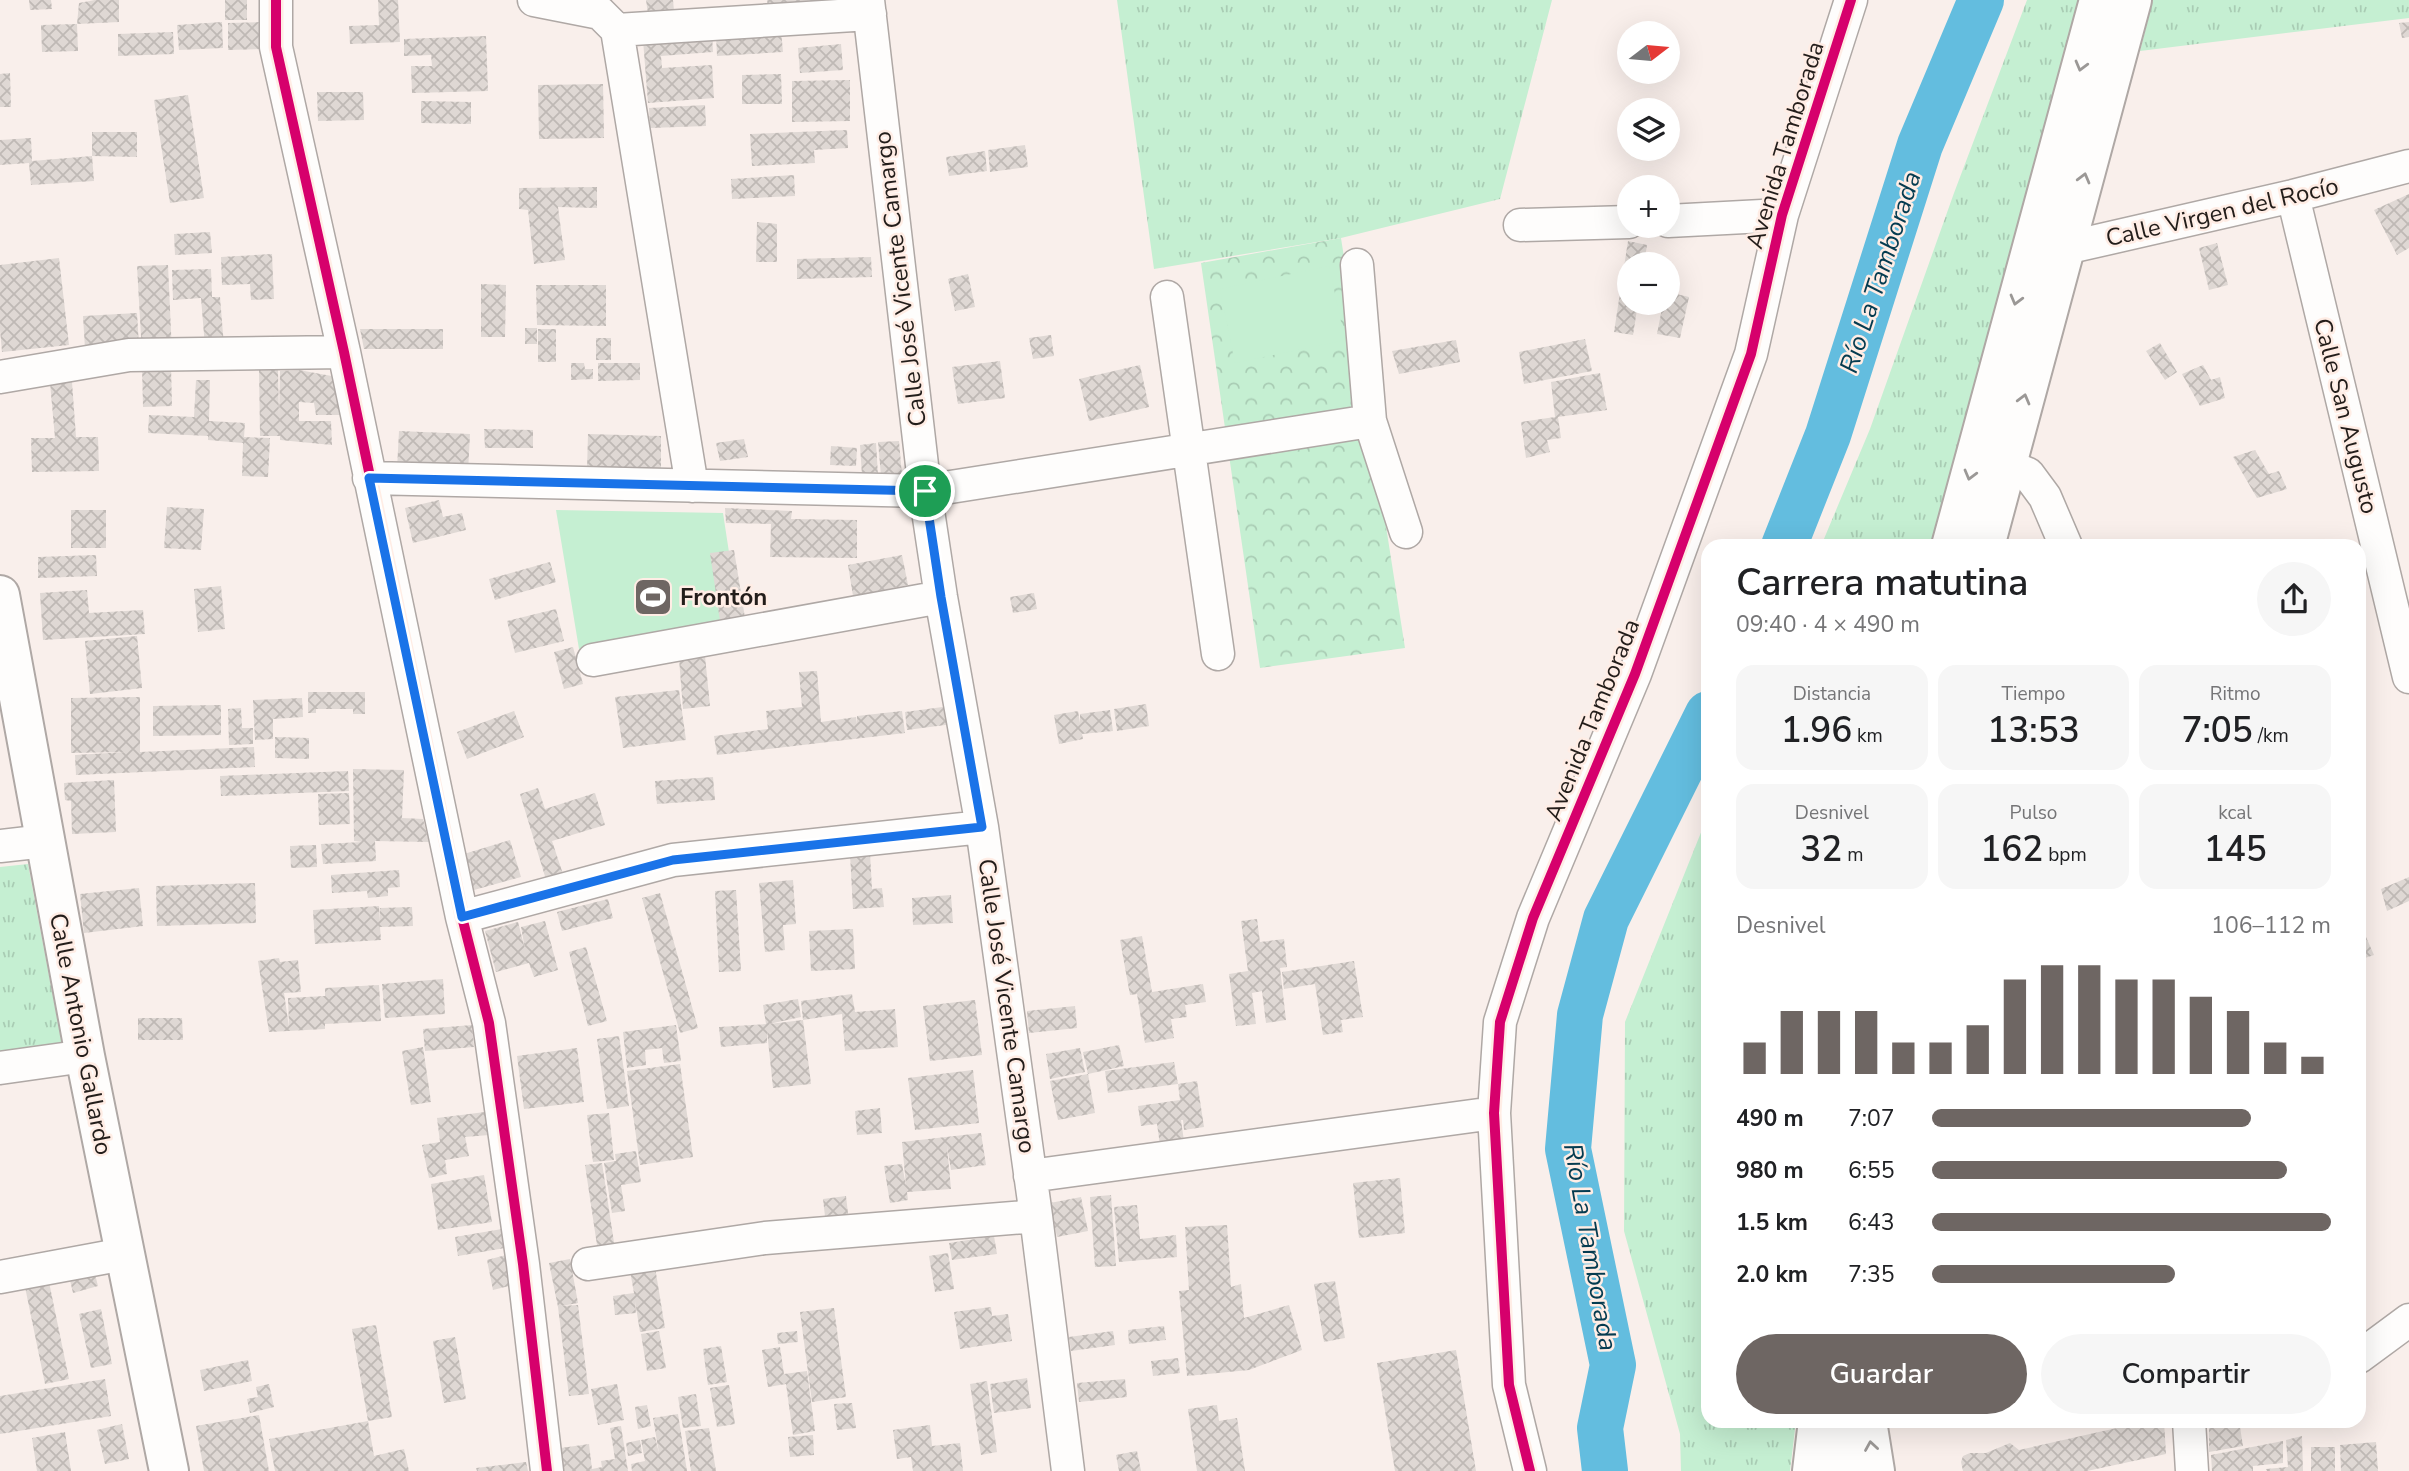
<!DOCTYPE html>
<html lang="es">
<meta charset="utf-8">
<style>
:root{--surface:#fff;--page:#f6f6f6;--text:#202124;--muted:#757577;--accent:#6e6663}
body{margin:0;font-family:"Nunito Sans",sans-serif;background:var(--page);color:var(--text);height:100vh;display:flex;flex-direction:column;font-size:26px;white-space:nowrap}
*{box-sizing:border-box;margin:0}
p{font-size:23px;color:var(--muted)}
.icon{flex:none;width:38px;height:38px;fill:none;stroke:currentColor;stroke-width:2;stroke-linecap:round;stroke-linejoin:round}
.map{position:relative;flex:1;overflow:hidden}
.drawer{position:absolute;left:1701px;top:539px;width:665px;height:889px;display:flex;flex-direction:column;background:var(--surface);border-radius:21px;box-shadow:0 7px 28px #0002}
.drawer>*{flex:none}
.needle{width:46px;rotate:74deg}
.buttons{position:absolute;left:1617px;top:21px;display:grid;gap:14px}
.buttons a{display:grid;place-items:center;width:63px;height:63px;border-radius:50%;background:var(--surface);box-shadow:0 7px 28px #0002;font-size:35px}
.pin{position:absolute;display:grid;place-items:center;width:60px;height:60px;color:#fff;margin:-30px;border:4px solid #fff;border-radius:50%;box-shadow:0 2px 7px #0007}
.round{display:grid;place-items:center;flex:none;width:74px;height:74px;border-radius:37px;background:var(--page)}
.headline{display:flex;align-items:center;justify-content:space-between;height:119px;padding:0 35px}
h1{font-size:38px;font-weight:600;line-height:52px}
.metrics{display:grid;grid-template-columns:repeat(3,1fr);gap:10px;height:119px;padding:7px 35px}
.metrics div{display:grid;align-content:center;border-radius:18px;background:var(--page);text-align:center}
.metrics b{font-size:35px;font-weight:600}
.metrics small{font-size:19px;font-weight:400}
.metrics p{font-size:19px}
.chart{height:196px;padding:14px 35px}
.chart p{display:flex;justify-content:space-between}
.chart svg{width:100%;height:126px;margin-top:7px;stroke:var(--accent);stroke-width:6}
.button{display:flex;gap:14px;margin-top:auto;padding:14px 35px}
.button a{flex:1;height:80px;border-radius:42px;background:var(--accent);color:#fff;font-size:28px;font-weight:600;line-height:80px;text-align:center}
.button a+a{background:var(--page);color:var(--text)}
ul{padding:0 35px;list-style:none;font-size:23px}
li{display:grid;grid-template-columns:112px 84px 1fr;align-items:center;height:52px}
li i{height:18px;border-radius:9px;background:var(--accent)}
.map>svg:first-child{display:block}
</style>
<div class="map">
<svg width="2409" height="1471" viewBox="0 0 2409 1471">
<defs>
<pattern id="grass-tufts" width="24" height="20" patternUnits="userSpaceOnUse" patternTransform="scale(1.75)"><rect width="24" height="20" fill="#c5efd2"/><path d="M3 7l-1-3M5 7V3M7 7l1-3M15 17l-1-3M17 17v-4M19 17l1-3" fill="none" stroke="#a9ccb4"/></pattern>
<pattern id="park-crowns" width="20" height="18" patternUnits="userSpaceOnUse" patternTransform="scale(1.75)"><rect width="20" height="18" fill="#c5efd2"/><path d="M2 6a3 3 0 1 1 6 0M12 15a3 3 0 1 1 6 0" fill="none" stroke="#a9ccb4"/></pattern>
<pattern id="building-cross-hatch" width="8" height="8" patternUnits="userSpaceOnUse" patternTransform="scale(1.75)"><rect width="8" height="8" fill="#dfd8d4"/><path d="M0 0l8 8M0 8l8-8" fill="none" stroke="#bfb9b5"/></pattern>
</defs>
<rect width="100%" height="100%" fill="#f9efeb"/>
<path fill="url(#grass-tufts)" d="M1117,0H1552L1500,199L1341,238L1154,269Z
M2027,0H2084L1935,546H1821L1870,429L1954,193Z
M2153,0H2409V18L2140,51Z
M1708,815V1421H1796L1790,1471H1681L1680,1434L1624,1231L1625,1022Z
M28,864L62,1045L0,1052V867Z"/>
<path fill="url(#park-crowns)" d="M1341,238L1405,648L1260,668L1201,263Z"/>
<path fill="#c5efd2" d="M1329,266L1345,340L1235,363L1220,289Z
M556,510L723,513L741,631L580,655Z"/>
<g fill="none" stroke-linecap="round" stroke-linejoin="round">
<path stroke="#63bddf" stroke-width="46" d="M1784,546L1828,435L1920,145L1981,0
M1605,1471L1600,1428L1613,1365L1568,1149L1580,1015L1606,919L1708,714"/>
</g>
<path fill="url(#building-cross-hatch)" d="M29,0H51L52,9L30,10Z
M95,0H119V22L77,24L79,3Z
M225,0H247V20H225Z
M378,0H398L400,42L350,44L349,26L379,25Z
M646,0H673L674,11L648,14Z
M767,0H836L837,9L769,16Z
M222,22L223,48L179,50L177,25Z
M262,22L263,49L228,50V23Z
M2409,22V37L2402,38L2399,23Z
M77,24L78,51L42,52L41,25Z
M781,30L783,52L717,56L716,34Z
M173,32L174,54L118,56V34Z
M712,35L713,52L661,56L662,68L712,65L714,98L648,103L643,40Z
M486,36L488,91L412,93L411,66H432L431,55L404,56V39Z
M841,44L843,70L800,73L798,48Z
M10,73L11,107H0V74Z
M781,74L782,104H742V75Z
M850,80V121L792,122V81Z
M603,84L604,138L539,139L538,85Z
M317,92H363L364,120L318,121Z
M188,95L204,198L170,203L154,100Z
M421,101L471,102V124L421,123Z
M705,105L706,126L650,128L649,108Z
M847,130L848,148L814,150L815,163L752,166L750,134Z
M92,132H137V157L92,156Z
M31,138L32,161L92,156L94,181L31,185L29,163L0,165V140Z
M1025,145L1028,167L990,172L988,150Z
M985,151L987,171L949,176L946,157Z
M794,175L795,196L732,199L731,179Z
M597,187V208L558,207L565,260L534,264L528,210L519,209V188Z
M2409,194V248L2397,255L2374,210Z
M757,222L777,224V262H756Z
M210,232L212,253L175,255L174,234Z
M1628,241L1647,245L1644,264H1629V303H1638L1633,335L1614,332Z
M2217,243L2228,285L2209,290L2199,248Z
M272,254L274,299L251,300L250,284L222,285L221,257Z
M871,257L872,277L797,279V259Z
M59,258L69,345L2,352L0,330V265Z
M168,265L172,353L142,354L137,266Z
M211,269L212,297H220L224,346L205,347L201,298L173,300L172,270Z
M968,274L975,307L955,311L948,279Z
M481,284L506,285L505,337H481Z
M536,285H606V326L537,325Z
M1668,292L1689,297L1680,338L1657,334L1663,303H1668Z
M137,313L139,346L85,349L83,316Z
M525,328H537V344H525Z
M360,329H443V349H364Z
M538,329H556V362H538Z
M1051,335L1054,356L1033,359L1029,338Z
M596,338H611V360H596Z
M1585,339L1592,371L1524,384L1519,352Z
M1456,340L1460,362L1399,374L1392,351Z
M2160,343L2177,372L2165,380L2146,351Z
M1000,361L1005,398L958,404L952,367Z
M571,363H584L585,369H593V379L571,380Z
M598,363H640V380L598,381Z
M1140,365L1149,407L1089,421L1079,379Z
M2203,365L2211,380L2220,377L2225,398L2200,406L2182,374Z
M171,366L172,406L143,407L142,367Z
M259,370H278L279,415L280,371L299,370L337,377L346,415H316L314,403L299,402V421H331L332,445L280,440V436H260Z
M1600,373L1607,410L1558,417L1561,438L1547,440L1550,452L1526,458L1521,422L1555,417L1551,382Z
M196,380H210L209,421L245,423L244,437L270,438L268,477L242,476L243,443L208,440V436L148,433L149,415L194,417Z
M72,382L76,437H98L99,471L32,472L31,438H55L50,383Z
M484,429L533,430V448H485Z
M399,431L470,434L468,473L397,469Z
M588,434L661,436V471L587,470Z
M744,439L748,457L720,461L716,443Z
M899,441L902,475L881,476L878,442Z
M876,443L878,475L862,476L860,445Z
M831,446L857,448L856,466L830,465Z
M2255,450L2269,474L2279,471L2287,489L2257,498L2233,457Z
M439,500L443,517L462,513L466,530L413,543L405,508Z
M167,507L204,509L201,550L164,548Z
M725,508L792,511L791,519L857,520V558L770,557L771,524L726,523Z
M71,510H106V548H71Z
M734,550L746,624L721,628L710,553Z
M96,555L97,576L38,578V557Z
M902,555L908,585L853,596L848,565Z
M550,562L556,582L495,600L489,579Z
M221,586L225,629L198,632L194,589Z
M87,590L89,613L143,610L145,634L43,640L40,593Z
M1034,593L1037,609L1013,613L1010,597Z
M556,609L564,641L515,653L507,621Z
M137,636L142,688L90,694L85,641Z
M573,647L583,684L564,689L554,652Z
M705,656L710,706L683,709L679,659Z
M817,671L821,722L856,717L857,724V716L902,711L905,733L717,755L714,736L768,729L766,711L802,707L799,672Z
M679,690L686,740L623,748L615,697Z
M308,692H365V714H353V709H316V713H308Z
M140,697V752L254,747L255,767L76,775L75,755L126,752L71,753V698Z
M302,698L303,717L273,719V739L255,740L253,700Z
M1146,704L1149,726L1117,731L1114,709Z
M221,705V735L153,736V706Z
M950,706L953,724L907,730L905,712Z
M241,708L242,728H253V744L229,745L228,709Z
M1110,710L1113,731L1082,734L1083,739L1059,744L1054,715L1078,711L1080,723V714Z
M514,711L524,737L467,759L457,732Z
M275,737L309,738V759L275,758Z
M353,769L404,770L402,818L423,819L429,842L375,841L376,861L323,864L321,844L363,842L354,841Z
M348,771L349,791L221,796L220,776Z
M713,777L715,800L657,804L655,781Z
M114,780L116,832L72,834L71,801L65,800L64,783Z
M538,788L545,809L595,793L605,825L552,841L564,877L547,883L520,794Z
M349,793L350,824L319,825L318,794Z
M510,840L521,877L474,890L464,854Z
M316,845L317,867L291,868L290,846Z
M870,853L872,889L882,888L884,907L853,909L850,854Z
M399,870L400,887L388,888V896L368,898L367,891L332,893L331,875Z
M2409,877V901L2387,911L2381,889Z
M793,880L796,924L783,925L785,950L765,952L759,883Z
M255,883L256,923L157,926L156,886Z
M139,888L143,926L84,933L80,894Z
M736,890L741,971L719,972L715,891Z
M660,893L698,1028L680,1033L642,898Z
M951,895L953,923L913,925L912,898Z
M608,899L613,918L562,931L557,912Z
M379,906L380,922V908L412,907L413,926L380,927L381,940L315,944L313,910Z
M1257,919L1260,942L1284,939L1287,967L1280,968L1286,1020L1266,1023L1262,991L1252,993L1256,1024L1236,1026L1229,974L1248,971L1241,921Z
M545,921L558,970L534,977L529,963L496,972L485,931L518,922L525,949L521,927Z
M853,929L855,969L811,971L809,931Z
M1142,936L1152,992L1203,984L1206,1002L1185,1005L1187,1017L1171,1019L1174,1038L1145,1043L1137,994L1130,995L1120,940Z
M2366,937L2374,955L2359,960V939Z
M586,947L607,1021L588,1026L569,952Z
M279,958L280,962L298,960L301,992L284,993L289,1027L288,998L325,996V988L379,985L381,1021L325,1024V1029L269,1032L258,961Z
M1354,961L1363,1017L1341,1020L1343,1032L1323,1035L1315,984L1284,989L1282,972Z
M443,979L445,1014L385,1018L382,984Z
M852,994L855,1012L895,1009L898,1047L845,1051L842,1014L803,1020L811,1084L773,1088L767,1031V1043L721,1047L719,1027L766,1024L763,1005L798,999L801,1017L769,1024L803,1020L801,1001Z
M975,1000L982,1055L930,1061L923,1006Z
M1075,1006L1077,1028L1029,1033L1027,1011Z
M138,1018H182L183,1040H138Z
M472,1025L474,1047L425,1051L423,1029Z
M676,1025L681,1061L664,1063L662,1048L645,1050L646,1065L627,1068L623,1032Z
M619,1036L629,1106L607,1109L597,1039Z
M1119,1045L1124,1066L1088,1074L1083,1052Z
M423,1047L431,1102L411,1105L402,1051Z
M577,1048L584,1102L524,1109L517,1056Z
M1080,1048L1085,1072L1050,1079L1046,1054Z
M1174,1062L1178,1084L1108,1093L1105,1071Z
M680,1064L693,1157L640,1165L627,1071Z
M973,1070L979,1123L915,1130L908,1078Z
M1088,1074L1095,1113L1058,1120L1050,1081Z
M1197,1081L1204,1127L1184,1130L1183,1120H1181L1184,1141L1160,1145L1157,1124L1141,1126L1138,1106L1180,1100L1178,1084Z
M880,1108L882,1133L857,1135L855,1111Z
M485,1112L489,1135L465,1137L469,1156L445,1160L447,1174L429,1178L422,1145L440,1142L437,1118Z
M609,1113L614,1160L593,1162L587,1115Z
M981,1133L986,1165L951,1170L947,1146L951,1189L907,1192L908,1200L890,1203L884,1166L902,1164L906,1186L902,1142Z
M636,1151L641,1182L621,1185L625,1211L612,1213L604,1163L616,1161L615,1154Z
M602,1163L615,1249L598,1252L585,1165Z
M484,1175L492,1222L438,1230L431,1184Z
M1400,1178L1405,1233L1359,1238L1353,1183Z
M1111,1195L1116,1266L1095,1267L1090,1197Z
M846,1196L849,1222L826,1225L823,1199Z
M1081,1197L1088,1231L1057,1237L1050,1203Z
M1137,1205L1140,1239L1176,1235L1177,1257L1119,1262L1114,1207Z
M1227,1225L1231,1287L1241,1284L1244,1318L1289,1305L1302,1350L1249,1370L1187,1376L1179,1291L1189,1290L1185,1227Z
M502,1229L505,1248L458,1256L455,1237Z
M994,1236L997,1254L952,1260L949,1243Z
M948,1253L954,1289L935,1292L929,1256Z
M506,1255L513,1285L493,1290L487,1260Z
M570,1259L578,1303L561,1306L578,1305L589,1394L569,1396L558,1307L549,1263Z
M655,1267L665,1328L640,1332L635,1301L636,1313L615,1315L613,1296L634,1293L630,1271Z
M95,1274L98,1286L73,1293L69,1276Z
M1335,1281L1345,1338L1324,1342L1314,1284Z
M49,1282L69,1379L45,1384L25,1287Z
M991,1307L992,1316L1008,1314L1012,1341L960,1349L954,1312Z
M834,1308L846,1397L812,1402L800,1312Z
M101,1309L112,1364L91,1368L79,1314Z
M376,1325L392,1417L368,1421L352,1329Z
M1164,1326L1166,1340L1129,1344L1128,1330Z
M659,1331L666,1368L647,1371L641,1334Z
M797,1331L798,1342L778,1344L777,1333Z
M1113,1331L1115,1345L1071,1351L1069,1337Z
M455,1337L466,1399L444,1403L433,1341Z
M721,1346L727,1382L708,1385L703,1349Z
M780,1347L784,1374L807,1371L815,1431L793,1435L786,1384L768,1387L762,1350Z
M1456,1350L1476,1471H1395L1377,1363Z
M1178,1358L1180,1373L1153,1376L1151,1361Z
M248,1360L252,1381L204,1391L200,1370Z
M1027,1378L1031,1408L994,1413L990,1384Z
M105,1379L111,1416L0,1434V1396Z
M1125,1379L1127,1397L1079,1402L1077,1383Z
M987,1381L997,1452L981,1455L970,1384Z
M269,1384L274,1407L250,1413L247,1399L258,1397L256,1387Z
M617,1384L624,1420L598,1425L591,1389Z
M729,1385L735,1424L717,1427L710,1388Z
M696,1394L701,1426L683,1428L678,1397Z
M852,1403L856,1428L837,1430L834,1404Z
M647,1405L651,1426L638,1429L635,1407Z
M1217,1405L1219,1421L1237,1418L1245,1471H1197L1188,1409Z
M678,1414L687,1471H632L631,1464L645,1461L641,1440L655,1437L659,1453L653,1418Z
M259,1415L269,1471H204L196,1426Z
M368,1421L374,1456L404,1449L409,1471H275L269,1439Z
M2148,1421H2164L2166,1454L2087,1471H1963L1961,1462L1963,1456L1970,1453H1986L2010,1443L2019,1450Z
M2227,1421H2239L2243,1446L2209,1452V1426Z
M122,1424L129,1459L105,1464L97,1430Z
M930,1425L932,1446L960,1443L963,1471H913L911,1457L897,1459L893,1430Z
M621,1426L628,1471H557L554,1449L589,1444L592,1469L602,1467L601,1461L615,1459L610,1428Z
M709,1428L716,1471H691L685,1431Z
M65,1432L71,1471H37L32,1438Z
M813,1435L814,1455L790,1457L788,1437Z
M2302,1436L2303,1471H2267L2266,1469L2288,1467L2286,1440Z
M640,1440L642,1453L628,1456L626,1443Z
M2283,1441V1463L2253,1466V1471H2212L2211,1455Z
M2376,1442L2378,1471H2341L2340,1445Z
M2311,1447H2335V1471H2311Z
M1137,1451L1141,1471H1119L1116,1455Z
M526,1462L528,1471H477L476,1468Z"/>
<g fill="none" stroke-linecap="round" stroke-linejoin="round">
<defs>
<path id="minor" d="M276,0V47L344,352L462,917L489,1023L523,1264L547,1471
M534,0L600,13L617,30L692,486
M868,0L925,491L941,597L982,827L1036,1216L1068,1471
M617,30L870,14
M2293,196L2409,677
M1668,221L1782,215
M1520,225L1629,222
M2046,238L2079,245L2293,196L2409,166
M1357,265L1370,421L1406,532
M1167,297L1218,654
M0,377L129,355L344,352
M2006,465L2028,474L2045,497L2066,546
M369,478L925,491L1370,421
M593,660L941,597
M0,846L45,841
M462,917L673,860L982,827
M0,1068L85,1056
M1030,1176L1494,1113
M588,1264L765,1238L1036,1216
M0,1277L124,1254
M2359,1357L2409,1320
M2189,1421L2192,1471
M1530,1471L1509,1385L1494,1113L1500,1022L1533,918L1635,674L1751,354L1782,215L1851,0"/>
<path id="major" d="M1951,546L2099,0
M1985,546L2132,0
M0,595L85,1056L169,1471
M1835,1421L1845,1471
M1867,1421L1875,1471
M1812,1471L1818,1421"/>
</defs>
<use href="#minor" stroke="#afa8a5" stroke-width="35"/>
<use href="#major" stroke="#afa8a5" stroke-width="42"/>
<use href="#minor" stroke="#fefdfc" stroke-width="32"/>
<use href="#major" stroke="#fefdfc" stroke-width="38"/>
<defs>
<path id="cycleway" d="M276,0V47L344,352L462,917L489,1023L523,1264L547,1471
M1530,1471L1509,1385L1494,1113L1500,1022L1533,918L1635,674L1751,354L1782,215L1851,0"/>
</defs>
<use href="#cycleway" stroke="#ffede5" stroke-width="15"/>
<use href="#cycleway" stroke="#d6006c" stroke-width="10"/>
</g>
<defs><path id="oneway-chevron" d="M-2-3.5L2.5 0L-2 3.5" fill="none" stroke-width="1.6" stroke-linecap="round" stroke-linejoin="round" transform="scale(1.75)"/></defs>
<g stroke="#9b9896">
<use href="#oneway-chevron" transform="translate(2081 66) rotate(105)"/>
<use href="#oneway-chevron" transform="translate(2084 178) rotate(-75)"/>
<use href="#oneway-chevron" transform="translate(2016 300) rotate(105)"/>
<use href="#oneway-chevron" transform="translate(2024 399) rotate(-75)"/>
<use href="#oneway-chevron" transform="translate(1970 475) rotate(105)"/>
<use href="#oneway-chevron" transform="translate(1871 1446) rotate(-99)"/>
</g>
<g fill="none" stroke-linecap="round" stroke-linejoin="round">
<defs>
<path id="route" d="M369,478L925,491L941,597L982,827L673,860L462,917Z"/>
</defs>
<use href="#route" stroke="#fff" stroke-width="14"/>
<use href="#route" stroke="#1a73e8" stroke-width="9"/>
</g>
<defs>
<symbol id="stadium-square" viewBox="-11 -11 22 22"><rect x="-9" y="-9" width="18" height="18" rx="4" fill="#6e6663" stroke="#ffede5"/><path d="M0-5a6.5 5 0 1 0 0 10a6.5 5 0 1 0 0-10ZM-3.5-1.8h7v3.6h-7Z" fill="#fff"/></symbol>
</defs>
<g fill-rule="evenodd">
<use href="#stadium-square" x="631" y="575" width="44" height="44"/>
</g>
<g text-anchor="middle" stroke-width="5" stroke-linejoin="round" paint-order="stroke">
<g font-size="24" fill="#231d1a" stroke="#ffede5">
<text transform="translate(1785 145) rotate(-73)" y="8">Avenida Tamborada</text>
<text transform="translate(2222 212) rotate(-13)" y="8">Calle Virgen del Rocío</text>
<text transform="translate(900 279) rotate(-97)" y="8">Calle José Vicente Camargo</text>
<text transform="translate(2346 416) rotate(76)" y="8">Calle San Augusto</text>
<text transform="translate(1592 720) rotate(-68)" y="8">Avenida Tamborada</text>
<text transform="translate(1007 1006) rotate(82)" y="8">Calle José Vicente Camargo</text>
<text transform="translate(81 1034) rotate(79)" y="8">Calle Antonio Gallardo</text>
</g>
<g font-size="24" font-weight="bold" fill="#231d1a" stroke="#ffede5" text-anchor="start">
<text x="680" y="605">Frontón</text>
</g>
<g font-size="26" font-style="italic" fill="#043b50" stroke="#ffede5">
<text transform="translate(1880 272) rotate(-72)" y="9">Río La Tamborada</text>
<text transform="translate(1591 1247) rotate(80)" y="9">Río La Tamborada</text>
</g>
</g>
</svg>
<div class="buttons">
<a><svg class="needle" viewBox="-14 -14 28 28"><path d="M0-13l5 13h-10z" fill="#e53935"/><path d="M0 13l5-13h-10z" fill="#757577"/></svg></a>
<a><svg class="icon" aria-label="layers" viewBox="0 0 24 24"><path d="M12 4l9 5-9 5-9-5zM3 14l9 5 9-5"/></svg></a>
<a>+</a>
<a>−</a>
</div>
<div class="pin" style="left:925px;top:491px;background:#1e9e55"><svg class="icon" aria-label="arrive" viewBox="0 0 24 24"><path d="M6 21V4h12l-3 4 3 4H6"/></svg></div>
<section class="drawer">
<div class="headline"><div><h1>Carrera matutina</h1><p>09:40 · 4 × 490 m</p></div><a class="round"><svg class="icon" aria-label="share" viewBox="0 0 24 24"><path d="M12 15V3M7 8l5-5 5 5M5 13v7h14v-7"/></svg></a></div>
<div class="metrics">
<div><p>Distancia</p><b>1.96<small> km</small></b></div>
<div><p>Tiempo</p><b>13:53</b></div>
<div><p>Ritmo</p><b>7:05<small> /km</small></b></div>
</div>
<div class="metrics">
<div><p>Desnivel</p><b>32<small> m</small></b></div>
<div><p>Pulso</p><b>162<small> bpm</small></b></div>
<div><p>kcal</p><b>145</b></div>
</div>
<div class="chart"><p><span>Desnivel</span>106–112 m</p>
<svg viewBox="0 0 160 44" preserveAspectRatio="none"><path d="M5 44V33M15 44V22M25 44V22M35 44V22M45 44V33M55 44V33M65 44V27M75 44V11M85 44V6M95 44V6M105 44V11M115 44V11M125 44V17M135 44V22M145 44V33M155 44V38"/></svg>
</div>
<ul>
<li><b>490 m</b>7:07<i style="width:80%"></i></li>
<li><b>980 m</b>6:55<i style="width:89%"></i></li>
<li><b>1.5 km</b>6:43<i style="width:100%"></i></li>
<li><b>2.0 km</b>7:35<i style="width:61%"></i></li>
</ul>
<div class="button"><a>Guardar</a><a>Compartir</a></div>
</section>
</div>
